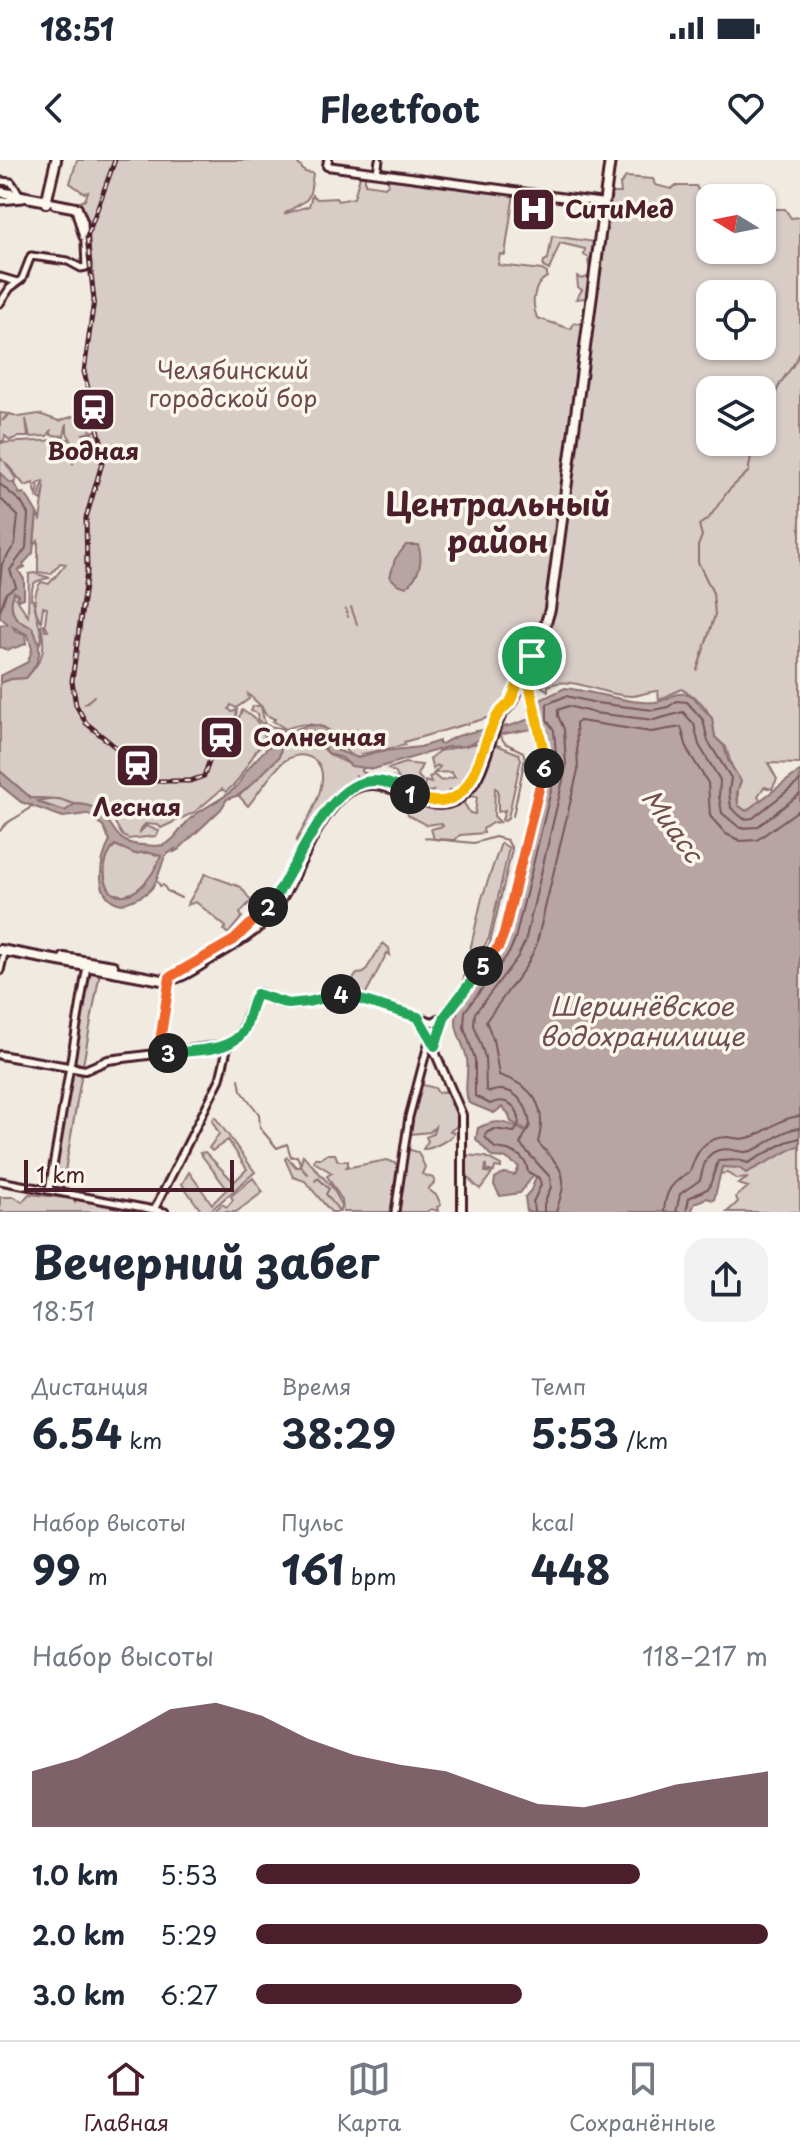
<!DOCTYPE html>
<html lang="ru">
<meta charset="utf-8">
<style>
:root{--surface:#fff;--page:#f2f2f3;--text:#1f2937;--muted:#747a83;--line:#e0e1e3;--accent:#4a1f2b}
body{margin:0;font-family:"Playpen Sans",sans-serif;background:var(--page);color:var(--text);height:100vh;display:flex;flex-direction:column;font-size:30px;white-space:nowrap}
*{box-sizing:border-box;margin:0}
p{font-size:26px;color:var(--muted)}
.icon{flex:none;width:44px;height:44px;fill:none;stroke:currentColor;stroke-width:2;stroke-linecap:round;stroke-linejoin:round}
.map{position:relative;height:1052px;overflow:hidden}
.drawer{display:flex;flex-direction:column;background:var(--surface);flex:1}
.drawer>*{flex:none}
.needle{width:52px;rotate:280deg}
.controls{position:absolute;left:696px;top:24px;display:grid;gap:16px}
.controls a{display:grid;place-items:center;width:80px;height:80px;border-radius:16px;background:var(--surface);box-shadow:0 2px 6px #0004;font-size:40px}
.scale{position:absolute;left:24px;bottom:20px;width:210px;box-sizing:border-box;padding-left:8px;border:4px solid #4a1f2b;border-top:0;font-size:22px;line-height:28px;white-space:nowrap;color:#4a1f2b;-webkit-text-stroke:6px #fbf7ec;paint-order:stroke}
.pin{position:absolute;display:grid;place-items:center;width:68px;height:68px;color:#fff;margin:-34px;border:4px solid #fff;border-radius:50%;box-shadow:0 2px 8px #0007}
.km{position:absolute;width:40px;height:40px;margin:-20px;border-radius:50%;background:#222;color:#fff;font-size:22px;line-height:40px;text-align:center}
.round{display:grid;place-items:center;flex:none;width:84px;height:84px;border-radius:24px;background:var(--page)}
.summary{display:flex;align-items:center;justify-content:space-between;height:136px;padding:0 32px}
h1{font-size:44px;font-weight:700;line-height:60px}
.stats{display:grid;grid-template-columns:repeat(3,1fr);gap:12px;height:136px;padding:8px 32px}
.stats div{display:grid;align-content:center}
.stats b{font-size:40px;font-weight:700}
.stats small{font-size:22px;font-weight:400}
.stats p{font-size:22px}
.chart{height:224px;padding:16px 32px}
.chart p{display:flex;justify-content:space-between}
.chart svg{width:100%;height:144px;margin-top:8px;fill:var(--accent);opacity:.7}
ul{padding:0 32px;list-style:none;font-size:26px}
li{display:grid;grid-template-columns:128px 96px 1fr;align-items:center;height:60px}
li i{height:20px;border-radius:10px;background:var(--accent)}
.status{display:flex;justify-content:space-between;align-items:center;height:56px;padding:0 40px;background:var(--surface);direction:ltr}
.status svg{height:22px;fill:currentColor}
header{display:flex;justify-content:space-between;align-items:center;height:104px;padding:0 32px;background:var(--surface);font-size:36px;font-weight:700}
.menu{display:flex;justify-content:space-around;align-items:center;height:112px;border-top:2px solid var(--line);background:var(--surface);font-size:22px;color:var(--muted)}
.menu a{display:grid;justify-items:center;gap:4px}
.menu .active{color:var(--accent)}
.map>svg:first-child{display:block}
</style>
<div class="status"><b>18:51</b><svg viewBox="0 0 49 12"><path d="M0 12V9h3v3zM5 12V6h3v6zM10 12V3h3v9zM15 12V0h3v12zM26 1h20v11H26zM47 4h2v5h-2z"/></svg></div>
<header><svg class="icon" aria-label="back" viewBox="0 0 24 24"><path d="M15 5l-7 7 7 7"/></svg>Fleetfoot<svg class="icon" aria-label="heart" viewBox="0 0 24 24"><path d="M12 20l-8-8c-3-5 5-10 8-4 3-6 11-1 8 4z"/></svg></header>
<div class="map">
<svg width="800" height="1052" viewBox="0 0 800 1052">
<rect width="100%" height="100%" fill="#f0eae0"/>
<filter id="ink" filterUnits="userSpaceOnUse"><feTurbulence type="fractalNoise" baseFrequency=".0125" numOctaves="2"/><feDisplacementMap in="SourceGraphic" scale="16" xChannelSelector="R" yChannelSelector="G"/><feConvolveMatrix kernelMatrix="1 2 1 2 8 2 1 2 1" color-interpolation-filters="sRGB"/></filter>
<g filter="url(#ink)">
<path fill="#d8ccc6" stroke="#917678" stroke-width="2" fill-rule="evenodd" d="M77,0H295L305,12L313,13C309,49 308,36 284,54L309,46L312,35L317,39L336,38L338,41L354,38L361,12L365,15V24L385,27L388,24L387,16L514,33L505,95L500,94L498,105L542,110L547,113V117C533,124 531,144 537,158L571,169L574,163L586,164L582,191L588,195L611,33H621L620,24L626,17L653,19L655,25L671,29L675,26H696L698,30L714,31L716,37L720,38H710V90H762V44L773,49H785L791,58L800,57V604L768,603L777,619L772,629L764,627L758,636L761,640L746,651L738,645V627L726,587L715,577C713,554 704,540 681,529L659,540L658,531C649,531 642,535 633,536C603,537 573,514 548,526V531L537,523L540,515L525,505L507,543L494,556L404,582L405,585L401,586L361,594L364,597C351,599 349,594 342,586V592L336,590L325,568C311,563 300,563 286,569L273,561L275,559L266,555L261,546L265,565L284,569L277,579L270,581L269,570L257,559L258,554L251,551L253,546H261L248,534L249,539L236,548L231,545L229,549L232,552L237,550L236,556L239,558L242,550C252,556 267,567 265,585L258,588L236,623L226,632L222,629L195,652L161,668L158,665L145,664L140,670V672L146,666L159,671L156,676L128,679L122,675L114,661L94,648L79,644L64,651L38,642L55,639L31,638L0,611V523L11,519L26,518C44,499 46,490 41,465L44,464L45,471H48L45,463L47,448L43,447L41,461C33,451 33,432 41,422L49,424L66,404L60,403L51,414L38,412V381L34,385L37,353L40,360L45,327L42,340L39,338L43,324L44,325L43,321L37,325L39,327L37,336L33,323L25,326L5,302L16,319L14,323L9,322L0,313V299L2,300L0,297V283L59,280V284L73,303L74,300L61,278L71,280L67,273V263L64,276L51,275V271L47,276L30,277L26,259L28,277H18L10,280L5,276L4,281H0V253L8,254L2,261L10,254L19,257L39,254L59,261L74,256L81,260L87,254L91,272L82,274H93V271H99L85,210L95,139L88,76L90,68L86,73V62L78,43L85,40L88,32L84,33L70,23ZM710,134H762V186H710ZM710,230H762V282H710Z
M552,76L595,82L586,162L585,138L576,139L582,130L578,127L577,116L581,119L588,117L590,111L588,101L591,99L584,95L585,89L560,83L549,110L543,107L544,101L548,99Z
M34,413L50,418C33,421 32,421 31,439L33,440L42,477L40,483L27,465L15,458L11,443L14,432L18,433L16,438L28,456L29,414Z
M301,574C318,577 316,583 328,593C335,599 355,606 364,608L361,611L365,613L337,632L303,686L296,681C306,662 343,606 306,596C298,594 289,597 283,602C270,615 259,632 248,646L239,636L279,597L282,584L287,579Z
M472,584H480L479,591L457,630H449L443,639H427L433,631L423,633L425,621L431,623L429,617L434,615L441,621L455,617L451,612L434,613L440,607L437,605L433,609L430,599L439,591Z
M497,585L519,594L521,599L508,658L505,661L502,660L505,650L498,652V630L495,628L494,656L500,662L492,663L483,669L484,673L460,675L455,680L434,679L431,669L443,666L441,663L426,665L408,655L405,647L412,650L413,645L392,631L425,645L437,647L462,640L470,653L475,654L477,637L469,636L481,619L494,586Z
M404,603L422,605L417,615L422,620L420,632L388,619L391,617L399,619L395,612L388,609Z
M501,683L509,688L489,778L463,821L482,738Z
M115,685L135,693H155L161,696C153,716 135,743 112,733C100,718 103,699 115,685Z
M205,714L241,727L251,741L240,753L242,757L228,774L224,770L226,767L196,742L187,745Z
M383,783L389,788L390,795L387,793L364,837L353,833L346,828L357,814L364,813Z
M88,810L100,812L83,905L74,901Z
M72,909L82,912L62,1029L52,1026Z
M422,917L423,925L435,928L438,933L446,931L451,945L455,944L459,959L456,967L450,971L454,973C450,980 430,990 423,989L428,981L426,977L433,974L435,967L430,972L409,974Z
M215,957L255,1012L209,1052H202L182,1024L189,1012L212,1044L227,1029L200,993L205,992L234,1022L247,1009L228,980L212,991L209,988L219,974L212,961Z
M800,974V1052H727L738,1042L736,1037L748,1027L738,1024L748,1018L737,1019L727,1013L718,1014L720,1005Z
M407,989L418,992L425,1007L422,1014L433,1018L435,1022L428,1029L437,1036L441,1045L437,1047L438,1051L431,1049L426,1052H398Z
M328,994H335L338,1001H348V1006L345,1008L387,1000L397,1004C399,1020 395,1036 393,1052H343L342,1040L327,1016L332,1013L314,1002L315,998H321Z
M303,995L332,1027L342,1045L339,1052H331L305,1021L293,1017L285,999L287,997L296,1007H300Z
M465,995L486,997L501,1005V1008L495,1007L494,1012L486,1010V1004L485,1012L492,1013L480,1029C467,1019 464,1013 465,995Z
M253,1018L263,1032L236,1052H214L222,1044L227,1047L233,1040L231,1036Z
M29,1034L74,1039L75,1042L76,1039L127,1048V1052H0V1037H15L22,1042Z"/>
<path fill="#b8a4a2" stroke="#8c6f72" stroke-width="2" fill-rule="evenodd" d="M0,313L9,322L14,323L20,334L24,333L30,341L37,353L33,393L23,404L25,407L18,410L24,419V438L17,440L18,434L14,432C7,452 15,461 32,467C43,487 42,501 26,518L11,519L0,523V516L28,502L32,489L28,475L13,467L16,472L25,474L26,484L8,490L0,487V465L8,464L0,457Z
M406,385H418C424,400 419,417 406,427L397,424L390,417L395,399Z
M565,528C590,531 630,544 655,542C671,540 672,530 691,535L712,558L715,577L724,586L728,600L741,621L737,632L738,645L746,651L800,611V985L746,1013L739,1008L722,1007L714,1040L706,1038L695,1043L691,1052H527L525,1037L531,1030L536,1017L533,1016L520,1033L500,1036L494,1025L495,1018L504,1013L515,1015L519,1007L506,998L492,997L476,979L478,968C497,958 507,962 524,971L525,969L511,962L508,953L502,947L494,953L469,943C463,930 469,913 467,899C465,886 456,875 456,862C456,834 495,803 508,776L549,604L546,571L543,567L486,577L466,586L447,587L374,609L351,606L342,598L329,594L319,581L310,576L295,575L282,584L279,597L253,623L239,635L227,639L221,649L178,690L174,692L175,689L165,696C153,729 157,732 122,744C92,738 100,700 110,681L103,666L88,654L63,657L21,642L0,625V611L31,638L59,639L38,641L40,643L65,651L75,644C119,644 103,685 143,685C151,685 158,688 166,684C176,679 179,670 187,662C200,648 220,642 235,628C240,624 241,619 245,613C260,592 302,550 330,571L332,584L336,590L358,598L375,592L420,587L439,581V584H442C460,571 487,570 508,566C519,564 529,558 539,556L538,541ZM115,685L135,694L146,692L161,696C153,716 135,743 112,733C100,718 103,699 115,685Z"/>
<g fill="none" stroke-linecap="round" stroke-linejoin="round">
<path stroke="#76545b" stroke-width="2" d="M0,324L21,342L28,354L26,388L10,410L16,426L6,433L0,451
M0,338L18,356L15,384L2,404L0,424
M534,1052L533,1042L541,1025L539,1018L528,1012L526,1003L520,996L508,990L495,988L485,977L486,973L494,969L514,972C527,959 513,933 490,944L475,936V899L464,867L465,851L509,793L515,779L557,606L554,570L547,560V544L566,536L596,543L653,550L668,547L677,541L687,542L703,560L708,581L731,618L729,632L731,648L744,659L753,658L800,621
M544,1052V1044L551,1027L550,1017L520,984L530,965C528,943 513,924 490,932L486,930L485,897L474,865L475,853L517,798L525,782L566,607L564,569L558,556V550L568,546L594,553L654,560L683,552L694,564L699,585L720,620L719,636L722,653L740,668L757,667L800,634
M556,1052C558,1044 562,1035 563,1026C565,1007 548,995 538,982C548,946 533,926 499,915L493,879L486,861L527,805L536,786L578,610L576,563L580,561L651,572L681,567L688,591L708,623L710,656L726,674L741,681L757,680L800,649
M664,1052C665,1031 672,1022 690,1012C696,992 704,977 728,977C734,978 742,980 747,978C766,974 779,957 800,956
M676,1052L680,1034L700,1020C703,1010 704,997 714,992C725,986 736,992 746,992C762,991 779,969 800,968
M686,1052L689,1038L709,1028L718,1001L738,1000L748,1003L786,982L800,978"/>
<path stroke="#8c6f72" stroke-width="2" d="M764,260C772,248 774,235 780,224C787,212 796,205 800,191
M750,304L752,282
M351,447L357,464
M346,449L348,457
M697,510L715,455L713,433L698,402V386L702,376L699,365L709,358L728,331L749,311V305
M85,544L94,536
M513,546L520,534
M502,567L509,551
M498,573L505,583L523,592L525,598L513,656
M356,615L358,619
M59,639L74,644
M0,671C6,659 24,657 32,645
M425,678L474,683L495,677L507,680L512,689L490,783L443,852
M158,722L160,726L163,725L167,731L181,738
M239,919L241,930L259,954L260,968L277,988L287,984L291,997L297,996L304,1011L308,1014
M315,1021L318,1018L329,1029L326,1034L340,1052"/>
<defs>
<path id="tertiary" d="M377,12L379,0
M0,21L11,22L20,35
M0,41L23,39
M54,45L75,49L83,77
M0,117L17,122
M0,143L10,128L22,119L31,96L68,101L81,108L86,107L84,62L78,47L48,41
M0,811L5,789
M158,894L170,820
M0,1021L165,1052
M49,1030L87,806
M155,1048L220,919L228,885
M395,1052L409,957L430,877"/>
<path id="secondary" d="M328,0L327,6L604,43
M420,859L426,873L433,880L435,892L462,955V1052
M435,886L444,856L499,786L504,773L545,604L527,514
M0,895L85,910L108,900L226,885C251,875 243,848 259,833C267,836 276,842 284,844C306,848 324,833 344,834L433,862L444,856"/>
<path id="primary" d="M0,32L48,41
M46,43L56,0
M247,770L275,738
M0,790L162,820C181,820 196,807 211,798C229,786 251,776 266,759C297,724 306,673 339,639C386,592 426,674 467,631C484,613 488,581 499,558C502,551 509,547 513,539C528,511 542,479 550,449L610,0
M64,798L113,806"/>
</defs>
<use href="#tertiary" stroke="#4a1f2b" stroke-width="11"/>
<use href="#secondary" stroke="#4a1f2b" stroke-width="12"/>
<use href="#primary" stroke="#4a1f2b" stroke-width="14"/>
<use href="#tertiary" stroke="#fbf7ec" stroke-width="5"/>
<use href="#secondary" stroke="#fbf7ec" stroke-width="6"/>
<use href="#primary" stroke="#fbf7ec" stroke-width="8"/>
<defs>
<path id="rail" d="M115,0L87,77L94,140L84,212L102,285L103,300L86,358L87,411L72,521L76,545L86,563L157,621H190L204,616L213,591L234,562"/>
</defs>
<use href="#rail" stroke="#4a1f2b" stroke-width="5"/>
<use href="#rail" stroke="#fbf7ec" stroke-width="2" stroke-dasharray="6" stroke-linecap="butt"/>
</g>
</g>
<g fill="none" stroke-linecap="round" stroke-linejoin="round" filter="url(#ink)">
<defs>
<path id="split-1" d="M410,634C476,664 475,595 497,556C501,550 506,547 510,542C518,527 521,510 532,496"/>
<path id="split-2" d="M268,747C296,714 325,619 375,621C387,621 399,628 410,634"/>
<path id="split-3" d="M168,893L158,894L170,817L234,780L268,747"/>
<path id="split-4" d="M168,893C191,890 231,893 244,870C250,858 250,845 257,834L288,844L308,842L341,834"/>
<path id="split-5" d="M341,834L418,857L435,886L445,856L483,806"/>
<path id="split-6" d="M483,806L499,786L504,773L544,608"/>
<path id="split-7" d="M532,496L527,513L545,598L544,608"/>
</defs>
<use href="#split-1" stroke="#fff" stroke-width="16"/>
<use href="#split-2" stroke="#fff" stroke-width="16"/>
<use href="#split-3" stroke="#fff" stroke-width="16"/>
<use href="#split-4" stroke="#fff" stroke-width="16"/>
<use href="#split-5" stroke="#fff" stroke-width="16"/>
<use href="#split-6" stroke="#fff" stroke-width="16"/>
<use href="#split-7" stroke="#fff" stroke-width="16"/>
<use href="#split-1" stroke="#f5b400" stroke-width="10"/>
<use href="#split-2" stroke="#22a559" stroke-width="10"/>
<use href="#split-3" stroke="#f0652b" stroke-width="10"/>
<use href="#split-4" stroke="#22a559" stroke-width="10"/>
<use href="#split-5" stroke="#22a559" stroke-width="10"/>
<use href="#split-6" stroke="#f0652b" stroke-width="10"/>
<use href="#split-7" stroke="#f5b400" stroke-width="10"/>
</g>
<defs>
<symbol id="hospital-square" viewBox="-11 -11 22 22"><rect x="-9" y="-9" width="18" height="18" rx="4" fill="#4a1f2b" stroke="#fbf7ec"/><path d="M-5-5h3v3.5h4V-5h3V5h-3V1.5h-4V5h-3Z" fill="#fff"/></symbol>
<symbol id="station-square" viewBox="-11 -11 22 22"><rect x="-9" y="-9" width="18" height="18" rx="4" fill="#4a1f2b" stroke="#fbf7ec"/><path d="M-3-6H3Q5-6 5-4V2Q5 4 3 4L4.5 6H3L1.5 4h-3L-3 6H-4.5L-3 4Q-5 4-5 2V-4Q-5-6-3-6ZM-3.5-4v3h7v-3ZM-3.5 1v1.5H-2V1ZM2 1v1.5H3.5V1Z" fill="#fff"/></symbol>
</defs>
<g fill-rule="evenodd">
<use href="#hospital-square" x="508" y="24" width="51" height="51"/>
<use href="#station-square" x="68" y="224" width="51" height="51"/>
<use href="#station-square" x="196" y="552" width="51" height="51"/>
<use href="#station-square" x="112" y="580" width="51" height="51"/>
</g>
<g text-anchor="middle" stroke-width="7" stroke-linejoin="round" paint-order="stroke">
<g font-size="24" font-weight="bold" fill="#4a1f2b" stroke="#fbf7ec" text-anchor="start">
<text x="565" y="58">СитиМед</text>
<text x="93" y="300" text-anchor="middle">Водная</text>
<text x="253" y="586">Солнечная</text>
<text x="137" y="656" text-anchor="middle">Лесная</text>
</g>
<g font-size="24" fill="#6e4a52" stroke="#fbf7ec">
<text x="233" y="219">Челябинский<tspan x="233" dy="28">городской бор</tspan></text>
</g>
<g font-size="26" font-style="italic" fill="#704e55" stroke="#fbf7ec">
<text transform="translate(672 666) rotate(54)" y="9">Миасс</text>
<text x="642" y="856">Шершнёвское<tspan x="642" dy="30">водохранилище</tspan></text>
</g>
<g font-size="32" font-weight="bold" fill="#4a1f2b" stroke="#fbf7ec">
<text x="498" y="356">Центральный<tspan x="498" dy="37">район</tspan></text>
</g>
</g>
</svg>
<div class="controls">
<a><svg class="needle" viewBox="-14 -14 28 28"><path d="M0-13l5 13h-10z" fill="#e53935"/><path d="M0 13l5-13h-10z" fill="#747a83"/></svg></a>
<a><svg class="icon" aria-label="locate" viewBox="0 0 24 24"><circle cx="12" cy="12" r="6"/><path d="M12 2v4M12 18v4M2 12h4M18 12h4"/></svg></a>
<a><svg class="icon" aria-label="layers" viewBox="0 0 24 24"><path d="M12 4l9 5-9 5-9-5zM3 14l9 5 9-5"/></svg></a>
</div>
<div class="scale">1 km</div>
<div class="pin" style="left:532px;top:496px;background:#1e9e55"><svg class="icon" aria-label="arrive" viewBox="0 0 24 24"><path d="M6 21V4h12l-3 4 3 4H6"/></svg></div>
<b class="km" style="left:410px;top:634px">1</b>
<b class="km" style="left:268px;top:747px">2</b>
<b class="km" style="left:168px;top:893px">3</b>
<b class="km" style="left:341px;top:834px">4</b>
<b class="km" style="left:483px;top:806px">5</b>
<b class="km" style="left:544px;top:608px">6</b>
</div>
<section class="drawer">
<div class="summary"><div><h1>Вечерний забег</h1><p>18:51</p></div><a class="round"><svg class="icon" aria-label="share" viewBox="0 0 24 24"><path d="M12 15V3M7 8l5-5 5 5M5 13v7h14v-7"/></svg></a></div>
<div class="stats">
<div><p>Дистанция</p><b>6.54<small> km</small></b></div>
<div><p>Время</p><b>38:29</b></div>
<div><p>Темп</p><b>5:53<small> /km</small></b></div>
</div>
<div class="stats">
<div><p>Набор высоты</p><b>99<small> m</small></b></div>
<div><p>Пульс</p><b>161<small> bpm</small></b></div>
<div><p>kcal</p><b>448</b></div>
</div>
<div class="chart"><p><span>Набор высоты</span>118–217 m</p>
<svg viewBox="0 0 160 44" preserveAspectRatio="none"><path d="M0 44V27L10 23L20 16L30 8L40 6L50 10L60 17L70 22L80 25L90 27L100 32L110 37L120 38L130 35L140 31L150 29L160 27V44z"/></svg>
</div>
<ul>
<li><b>1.0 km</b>5:53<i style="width:75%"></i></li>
<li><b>2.0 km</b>5:29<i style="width:100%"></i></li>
<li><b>3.0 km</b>6:27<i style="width:52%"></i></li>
</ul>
</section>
<nav class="menu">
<a class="active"><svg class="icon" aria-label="home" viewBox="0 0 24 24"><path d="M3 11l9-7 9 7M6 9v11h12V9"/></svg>Главная</a>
<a><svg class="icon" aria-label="map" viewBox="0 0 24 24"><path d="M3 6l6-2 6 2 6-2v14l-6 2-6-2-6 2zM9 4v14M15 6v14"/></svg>Карта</a>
<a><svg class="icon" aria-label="saved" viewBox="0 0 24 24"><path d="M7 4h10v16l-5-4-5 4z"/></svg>Сохранённые</a>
</nav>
